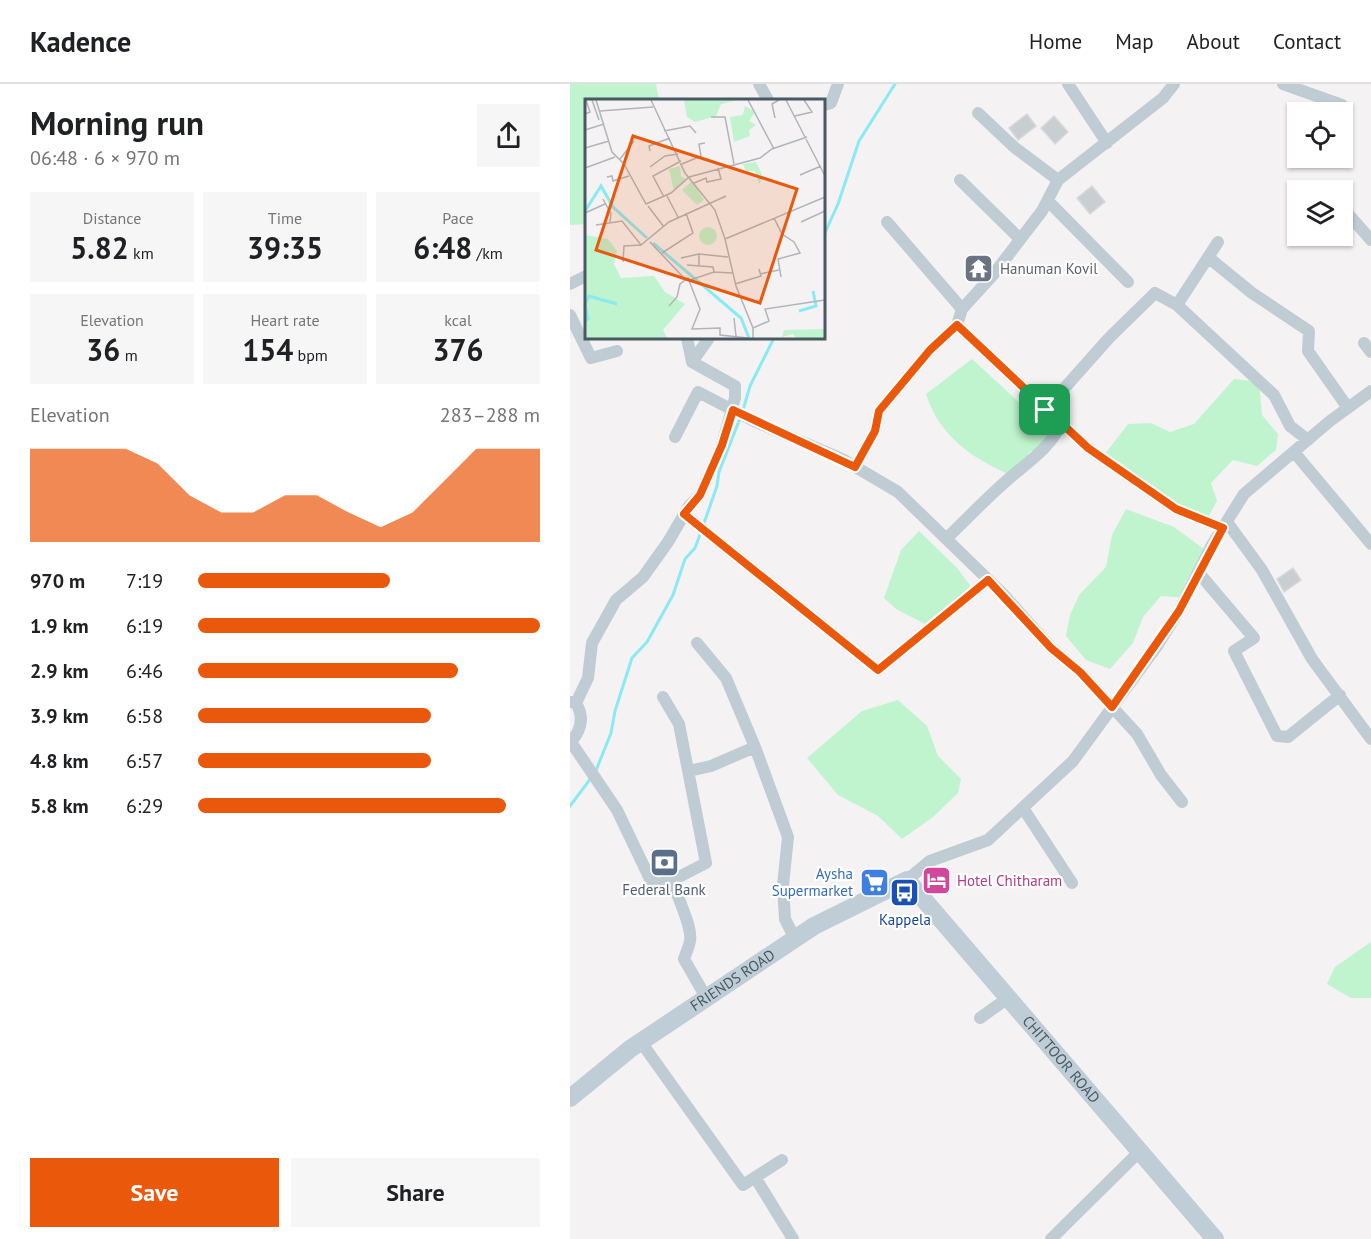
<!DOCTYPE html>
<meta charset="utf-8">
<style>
:root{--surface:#fff;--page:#f6f6f6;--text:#202124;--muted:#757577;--line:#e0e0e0;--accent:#ea580c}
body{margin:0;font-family:"PT Sans",sans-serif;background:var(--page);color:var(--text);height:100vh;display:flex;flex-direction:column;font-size:22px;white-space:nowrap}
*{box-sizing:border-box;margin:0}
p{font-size:20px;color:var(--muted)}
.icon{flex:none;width:33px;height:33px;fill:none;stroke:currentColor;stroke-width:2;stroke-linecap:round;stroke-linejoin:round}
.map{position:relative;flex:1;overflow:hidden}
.panel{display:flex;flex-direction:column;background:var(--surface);width:570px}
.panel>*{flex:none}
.controls{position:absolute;left:717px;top:18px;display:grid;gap:12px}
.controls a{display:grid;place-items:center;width:66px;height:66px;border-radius:0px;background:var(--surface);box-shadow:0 2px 4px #0004;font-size:30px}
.pin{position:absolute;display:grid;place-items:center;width:51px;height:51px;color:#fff;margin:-26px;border-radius:12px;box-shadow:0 3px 9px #0006}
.round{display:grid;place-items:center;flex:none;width:63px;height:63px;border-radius:0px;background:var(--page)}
.summary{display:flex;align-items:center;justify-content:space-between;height:102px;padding:0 30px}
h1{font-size:33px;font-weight:800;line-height:45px}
.stats{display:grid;grid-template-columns:repeat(3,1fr);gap:9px;height:102px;padding:6px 30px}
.stats div{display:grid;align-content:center;border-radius:0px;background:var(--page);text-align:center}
.stats b{font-size:30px;font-weight:800}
.stats small{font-size:16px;font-weight:400}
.stats p{font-size:16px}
.chart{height:168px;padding:12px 30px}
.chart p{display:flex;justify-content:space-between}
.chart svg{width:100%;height:108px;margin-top:6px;fill:var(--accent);opacity:.7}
.button{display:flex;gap:12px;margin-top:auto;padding:12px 30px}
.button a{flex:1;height:69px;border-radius:0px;background:var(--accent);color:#fff;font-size:24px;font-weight:800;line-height:69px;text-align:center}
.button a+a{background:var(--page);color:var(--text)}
ul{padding:0 30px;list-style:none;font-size:20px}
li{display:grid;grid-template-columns:96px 72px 1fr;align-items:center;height:45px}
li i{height:15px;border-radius:8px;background:var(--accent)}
header{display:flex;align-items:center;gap:36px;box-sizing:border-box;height:84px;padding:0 30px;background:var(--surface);border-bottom:2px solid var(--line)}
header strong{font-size:28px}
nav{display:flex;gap:33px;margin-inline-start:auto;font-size:21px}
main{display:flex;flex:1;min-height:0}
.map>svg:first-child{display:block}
</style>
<header>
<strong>Kadence</strong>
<nav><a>Home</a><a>Map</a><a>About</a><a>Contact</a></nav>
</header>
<main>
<section class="panel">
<div class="summary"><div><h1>Morning run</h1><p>06:48 · 6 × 970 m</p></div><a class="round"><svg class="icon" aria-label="share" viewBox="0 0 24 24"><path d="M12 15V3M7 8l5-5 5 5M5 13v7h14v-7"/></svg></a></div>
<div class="stats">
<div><p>Distance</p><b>5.82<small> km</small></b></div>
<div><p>Time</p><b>39:35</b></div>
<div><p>Pace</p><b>6:48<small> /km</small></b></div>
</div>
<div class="stats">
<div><p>Elevation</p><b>36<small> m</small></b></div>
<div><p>Heart rate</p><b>154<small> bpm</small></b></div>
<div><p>kcal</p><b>376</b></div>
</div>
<div class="chart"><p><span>Elevation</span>283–288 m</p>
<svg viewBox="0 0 160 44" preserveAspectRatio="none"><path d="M0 44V6L10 6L20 6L30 6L40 12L50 25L60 32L70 32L80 25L90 25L100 32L110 38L120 32L130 19L140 6L150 6L160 6V44z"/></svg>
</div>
<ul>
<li><b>970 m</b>7:19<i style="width:56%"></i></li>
<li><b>1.9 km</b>6:19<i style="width:100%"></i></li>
<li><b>2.9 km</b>6:46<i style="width:76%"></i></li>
<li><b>3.9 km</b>6:58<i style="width:68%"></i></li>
<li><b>4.8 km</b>6:57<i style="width:68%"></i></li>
<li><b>5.8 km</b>6:29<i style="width:90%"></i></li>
</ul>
<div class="button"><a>Save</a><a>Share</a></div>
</section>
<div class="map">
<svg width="801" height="1155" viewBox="0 0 801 1155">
<rect width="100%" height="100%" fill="#f5f2f3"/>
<path fill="#bff4ce" d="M0,0H86L89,16H16V140L0,141Z
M402,275L476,343L480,352L469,364L459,368L450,386L438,390C400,373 369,351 356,310Z
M664,295L689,298L692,331L708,350L706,366L687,382L663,376L641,399L647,417L636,437L532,374L558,340L581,339L600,348L624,340Z
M556,425L604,443L638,468L616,514L591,512L573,533L563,559L540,585L516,576L496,552L500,531L509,511L536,483L542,451Z
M349,447L387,484L400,501L398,512L357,541L326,525L314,514L331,466Z
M328,616L357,642L368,672L391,695L388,709L363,733L332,755L308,732L268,711L237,674L292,627Z
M801,858V914H781L757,900L765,883Z"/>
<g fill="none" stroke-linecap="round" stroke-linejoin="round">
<path stroke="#89eaf4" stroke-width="3" d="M254,151L268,120L289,57L325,0
M173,326L180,302L204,254
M133,442L147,402L149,388L171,332
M25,689L41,649L45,627L62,574L77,558L103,511L115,475L125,464L131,448
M0,722L21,694"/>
</g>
<path fill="#c9ced2" stroke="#d6d9de" stroke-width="1.5" d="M457,30L466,42L448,56L439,44Z
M484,32L498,48L485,60L471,44Z
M522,102L535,118L520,130L507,114Z
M723,484L731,496L714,508L707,495Z"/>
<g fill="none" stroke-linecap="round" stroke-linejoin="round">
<path stroke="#bfccd3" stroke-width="12" d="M189,0L198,16
M498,0L537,59
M604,0L593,14L488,96L472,127L423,191L392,225L387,241L518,364L606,425L653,444
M713,0L772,21
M254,21L261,19L268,0
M408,29L444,63L488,96
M390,96L450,155
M478,117L558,198
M772,123L801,156
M317,138L392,225
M638,173L682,209L739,247L738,267L778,324
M0,200L16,192
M607,221L648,158
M0,231L21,274L47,267
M117,254L122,278
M794,259L801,268
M475,326L539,254L585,209L607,221L704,311L720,342L738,356
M105,353L128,308L184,337L272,375L328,408L433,510L481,564L510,588L567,650L591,691L612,718
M724,368L801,460
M285,383L305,347L309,327L360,266L387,241
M114,430L308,586L418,496
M657,438L692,486L742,575L801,655
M376,455C399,433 422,408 448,387C464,374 483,359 491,340
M628,488L684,554L664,567L707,652L718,653L770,611
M93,613L109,640L136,779L103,796
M0,618L6,619C15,634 11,647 0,659
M6,619L18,594L22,559L46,516L73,493L98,458L119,422L130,411L152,361L165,314V302L122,278L139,254
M1,658L47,726L81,797L88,800L103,796C106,813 123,842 120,857C119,863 116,869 114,875L137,915
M185,663L218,753L213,801L215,835L225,855
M119,687L141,682L185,663L156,594L127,559
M453,724L502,799
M337,796L360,777L418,756L503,677L587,562L609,527L642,461L674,410L760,337L801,307
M410,934L438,914
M71,958L173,1101L212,1076
M185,1093L223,1155
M481,1155L570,1067"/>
<path stroke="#bfcdd7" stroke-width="18" id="s1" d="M0,1014L60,965L244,842L337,796L645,1155"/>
</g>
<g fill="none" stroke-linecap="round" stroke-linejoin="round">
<defs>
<path id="route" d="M387,241L518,364L606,425L653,444L609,527L542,623L510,588L481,564L418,496L308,586L114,430L130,411L152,361L163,326L285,383L305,347L309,327L360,266Z"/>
</defs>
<use href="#route" stroke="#fff" stroke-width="12"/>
<use href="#route" stroke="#ea580c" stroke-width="8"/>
</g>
<defs>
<symbol id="temple-square" viewBox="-11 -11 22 22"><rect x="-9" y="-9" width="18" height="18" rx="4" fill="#6b7280" stroke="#fff"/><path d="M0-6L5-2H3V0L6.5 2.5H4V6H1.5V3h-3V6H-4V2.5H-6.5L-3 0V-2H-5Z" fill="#fff"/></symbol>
<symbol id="bank-square" viewBox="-11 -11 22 22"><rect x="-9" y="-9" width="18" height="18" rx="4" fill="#5c6f8a" stroke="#fff"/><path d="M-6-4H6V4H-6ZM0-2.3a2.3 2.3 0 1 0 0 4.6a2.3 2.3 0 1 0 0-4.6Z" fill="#fff"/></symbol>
<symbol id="hotel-square" viewBox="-11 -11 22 22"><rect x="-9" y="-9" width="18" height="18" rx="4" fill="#d1479c" stroke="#fff"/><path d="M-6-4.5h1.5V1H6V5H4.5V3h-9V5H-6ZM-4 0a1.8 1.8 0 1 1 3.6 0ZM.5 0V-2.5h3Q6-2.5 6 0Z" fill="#fff"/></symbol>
<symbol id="supermarket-square" viewBox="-11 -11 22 22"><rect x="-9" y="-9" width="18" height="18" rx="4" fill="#3f7fe0" stroke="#fff"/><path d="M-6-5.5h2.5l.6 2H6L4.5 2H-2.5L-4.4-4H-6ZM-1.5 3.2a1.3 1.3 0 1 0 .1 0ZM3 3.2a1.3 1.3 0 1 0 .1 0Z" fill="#fff"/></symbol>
<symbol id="bus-square" viewBox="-11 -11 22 22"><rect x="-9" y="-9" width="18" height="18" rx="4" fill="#1a4fb4" stroke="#fff"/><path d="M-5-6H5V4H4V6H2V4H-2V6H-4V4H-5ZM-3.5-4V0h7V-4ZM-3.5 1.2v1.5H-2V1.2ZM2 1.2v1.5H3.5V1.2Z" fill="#fff"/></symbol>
</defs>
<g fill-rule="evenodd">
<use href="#temple-square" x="392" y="168" width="33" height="33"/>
<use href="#bank-square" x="78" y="762" width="33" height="33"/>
<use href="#hotel-square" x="350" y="780" width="33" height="33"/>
<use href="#supermarket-square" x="288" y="782" width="33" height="33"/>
<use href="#bus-square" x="318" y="792" width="33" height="33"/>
</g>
<g text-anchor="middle" stroke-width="4.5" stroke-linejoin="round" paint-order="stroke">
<g font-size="15" fill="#5b616d" stroke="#fff" text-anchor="start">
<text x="430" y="190">Hanuman Kovil</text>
</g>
<g font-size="15" fill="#366cbe" stroke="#fff" text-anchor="end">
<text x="283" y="795">Aysha<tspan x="283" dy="17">Supermarket</tspan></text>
</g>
<g font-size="15" fill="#b23c85" stroke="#fff" text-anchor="start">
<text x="387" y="802">Hotel Chitharam</text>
</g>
<g font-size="15" fill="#4e5e75" stroke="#fff">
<text x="94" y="811">Federal Bank</text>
</g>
<g font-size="15" fill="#164399" stroke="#fff">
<text x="335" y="841">Kappela</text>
</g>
<g font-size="15" fill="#485962" stroke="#fff">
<text dy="5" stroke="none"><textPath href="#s1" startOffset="201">FRIENDS ROAD</textPath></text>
<text dy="5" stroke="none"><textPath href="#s1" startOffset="639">CHITTOOR ROAD</textPath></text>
</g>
</g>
<g transform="translate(15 15)">
<rect width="240" height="240" fill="#f5f2f3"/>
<path d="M99,1H153L136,5L131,17L110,23L102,18ZM160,7L170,13L164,22L171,26L164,31L165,37L149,43L145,18L158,16ZM171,63L178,78L174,85L170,72H161L158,65ZM95,67L96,77L102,81L89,92L84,70ZM107,82L119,101L112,106L97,91ZM114 137a9 9 0 1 1 18 0a9 9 0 1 1-18 0ZM0,136L23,140L32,152L29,165L36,179L69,177L80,193L100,205L78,231L82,239H0ZM240,230V239H211L208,235L197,238L199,231Z" fill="#bff4ce"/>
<path fill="none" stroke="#89eaf4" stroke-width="3" d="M0,112L16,87L28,108L62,139M68,144L156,219L164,239M214,212L231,207L228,192M0,222L3,220L0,205L4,197L32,205"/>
<path fill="none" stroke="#b0b5b9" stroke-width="1.5" d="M7,1L14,21M11,1L27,53L39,65L61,105L86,94L104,78M66,1L100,74L130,111L140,140M163,1L189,50M201,1L240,77M15,12L68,8M0,15L5,13L1,1M210,17L227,13L219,1M126,18H140L149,65M190,19L187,5L194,1M0,31L19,25M79,32L105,27L111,34M0,49L24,42M65,52L64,47L85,39M35,60L49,42M97,65L116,57L114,45L120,44M65,68L80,57L93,55M0,69L30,58M215,76L236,67M22,78L27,77L28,82L44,77M104,78L175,59L187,50L222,38M109,84L121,79L122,83L136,80L133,69M82,97L93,118M79,98L68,77L96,62M18,100L26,115L25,123M63,107L79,128M0,114L20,105M189,119L197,135L209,143L215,154L193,160L196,178M216,123L240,112M11,126L37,122L56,146L84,123L141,97M65,143L99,179M77,154L108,134L101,114M114,155L143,158M96,159L114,155V166M38,163L39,147L56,146M102,166L128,168L129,173M175,175L194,171M105,181L129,173L147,174M150,185L176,177L174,170M84,207L92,198L95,185L103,179L115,210L107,230L135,229V236L163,239M149,219L151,237M168,229L184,222L180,210L240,201M168,239V229L151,187L140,140L240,98"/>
<path fill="#e8590c" fill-opacity="0.15" stroke="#e8590c" stroke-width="3" d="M48,37L212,90L175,204L11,151Z"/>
<rect width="240" height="240" fill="none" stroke="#485962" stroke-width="3"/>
</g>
</svg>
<div class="controls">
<a><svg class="icon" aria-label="locate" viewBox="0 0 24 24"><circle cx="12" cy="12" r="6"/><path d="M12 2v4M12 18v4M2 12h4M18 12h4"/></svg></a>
<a><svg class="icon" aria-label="layers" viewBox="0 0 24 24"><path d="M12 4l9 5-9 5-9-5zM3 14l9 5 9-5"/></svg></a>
</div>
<div class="pin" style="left:475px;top:326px;background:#1e9e55"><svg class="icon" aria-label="arrive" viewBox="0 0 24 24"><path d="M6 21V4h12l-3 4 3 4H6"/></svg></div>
</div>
</main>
